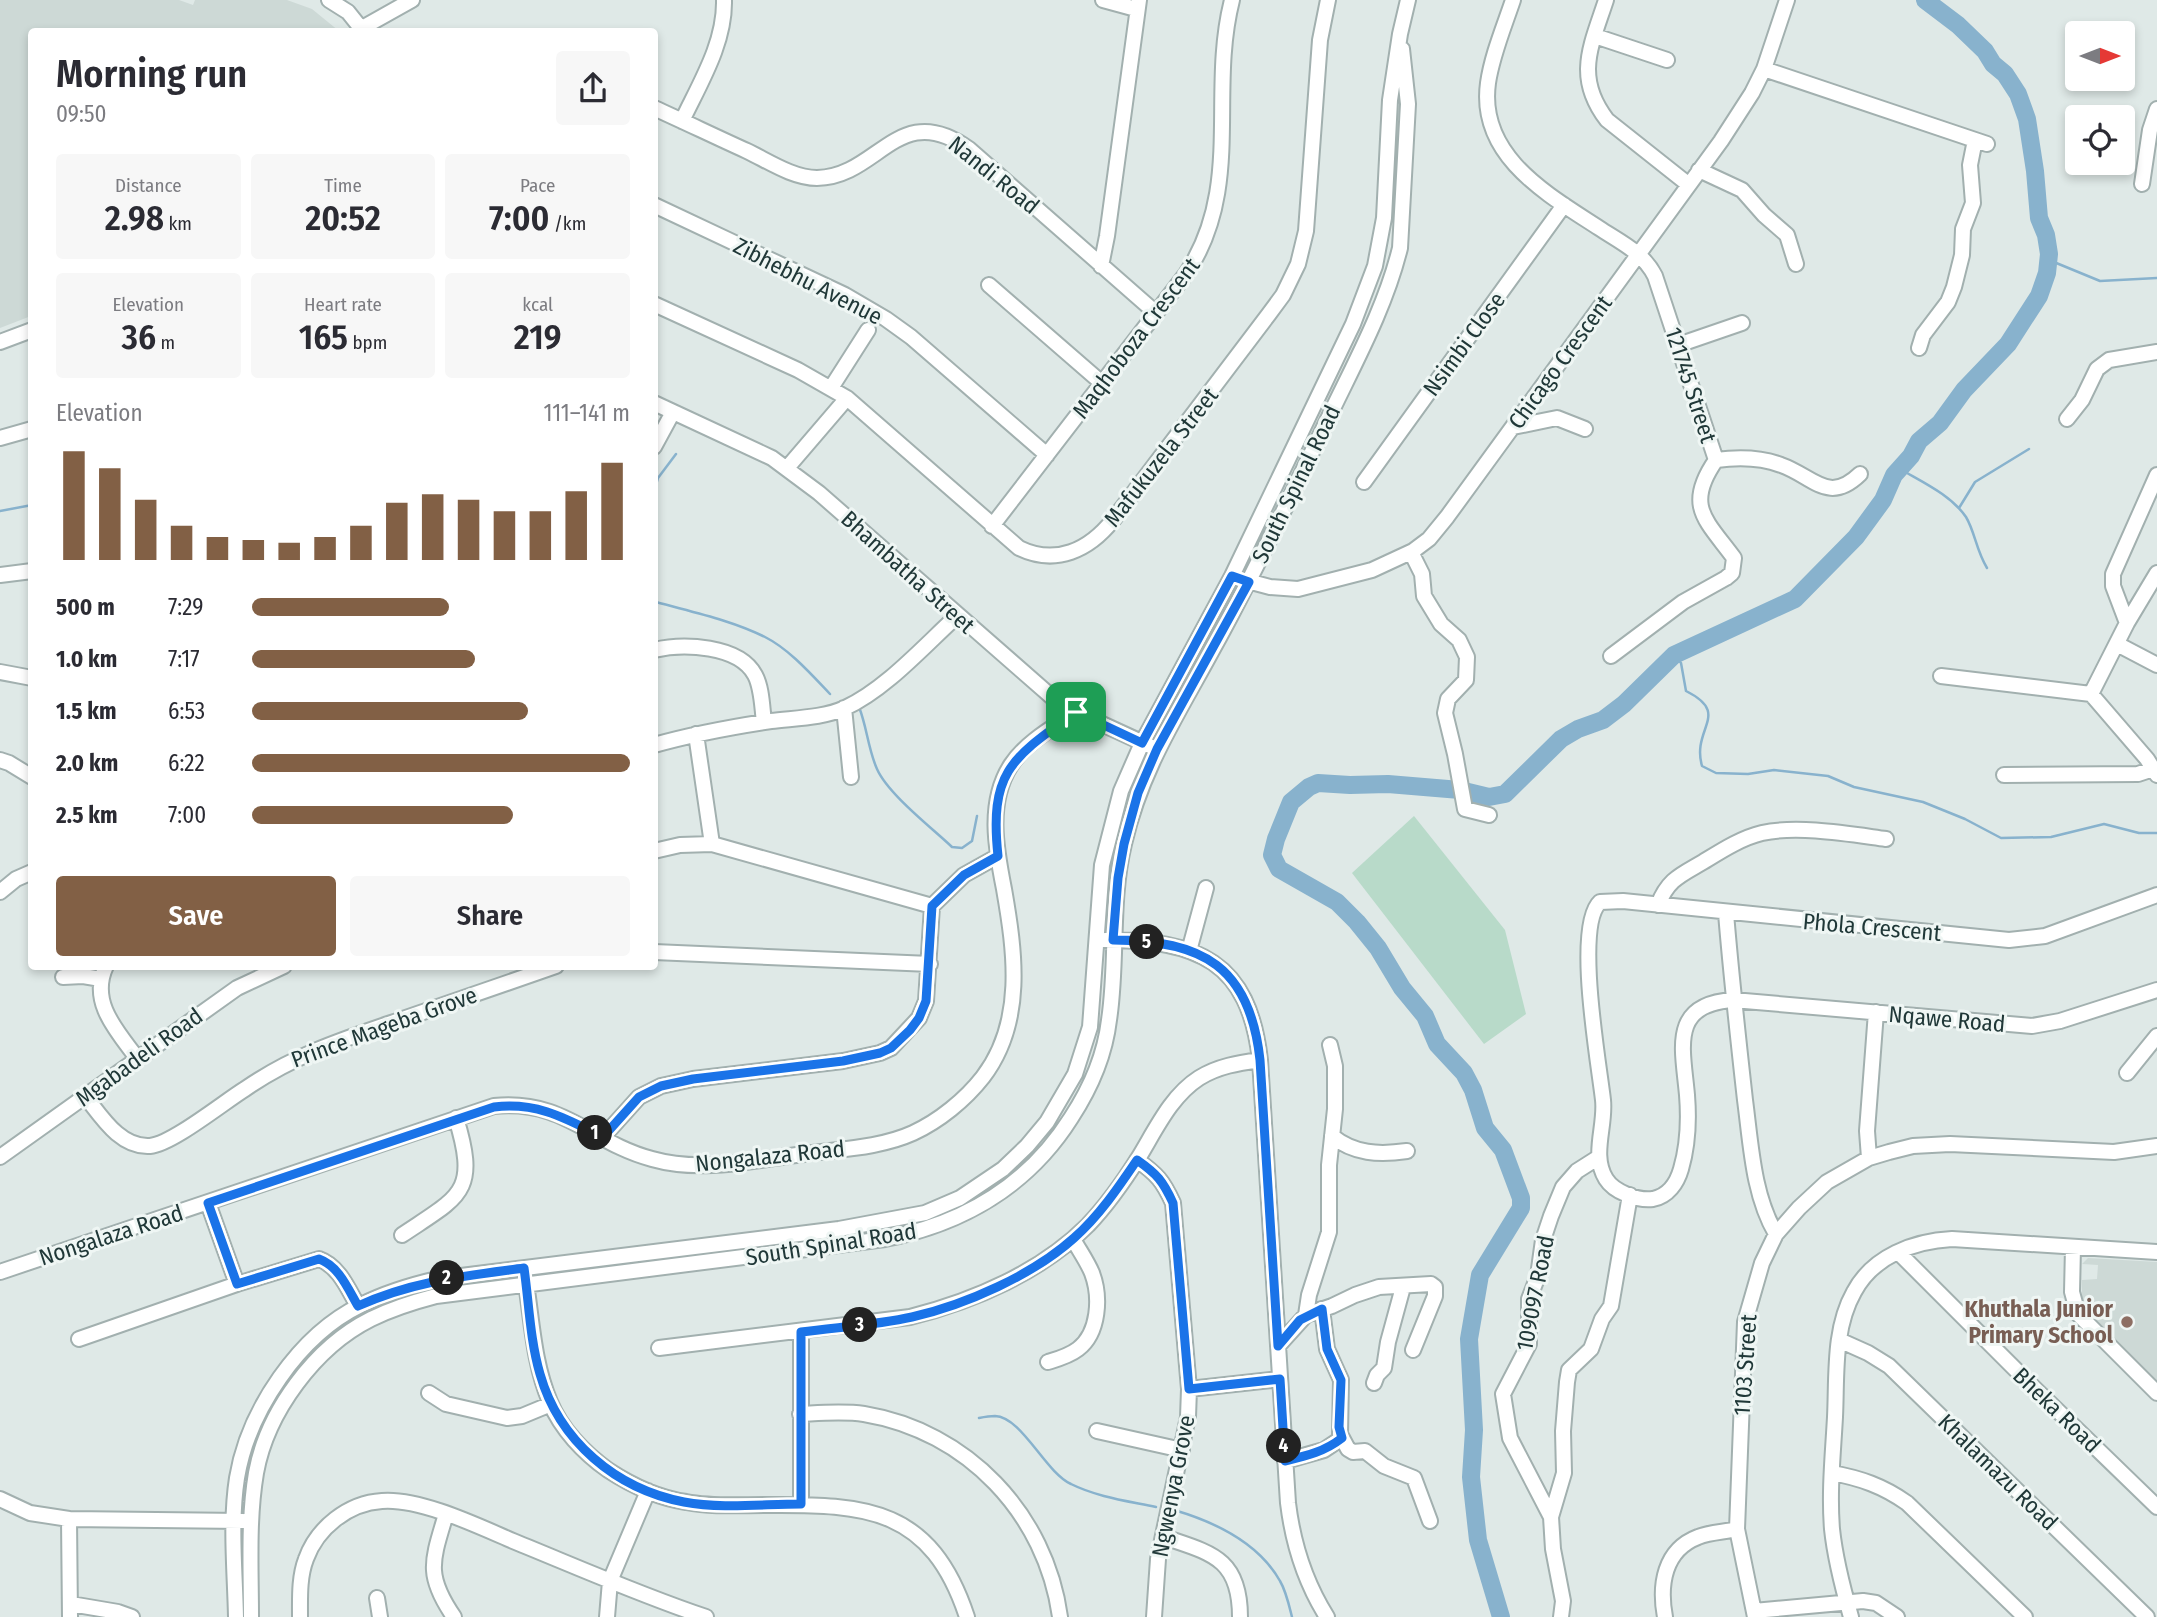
<!DOCTYPE html>
<meta charset="utf-8">
<style>
:root{--surface:#fff;--page:#f7f7f7;--text:#2b2b33;--muted:#7c7c81;--accent:#826045}
body{margin:0;font-family:"Fira Sans Condensed",sans-serif;background:var(--page);color:var(--text);height:100vh;display:flex;flex-direction:column;font-size:26px;white-space:nowrap}
*{box-sizing:border-box;margin:0}
p{font-size:23px;color:var(--muted)}
.icon{flex:none;width:38px;height:38px;fill:none;stroke:currentColor;stroke-width:2;stroke-linecap:round;stroke-linejoin:round}
.map{position:relative;flex:1;overflow:hidden}
.drawer{position:absolute;left:28px;top:28px;width:630px;height:942px;display:flex;flex-direction:column;background:var(--surface);border-radius:7px;box-shadow:0 4px 10px #0003}
.drawer>*{flex:none}
.needle{width:46px;rotate:90deg}
.fabs{position:absolute;left:2065px;top:21px;display:grid;gap:14px}
.fabs a{display:grid;place-items:center;width:70px;height:70px;border-radius:7px;background:var(--surface);box-shadow:0 4px 10px #0003;font-size:35px}
.pin{position:absolute;display:grid;place-items:center;width:60px;height:60px;color:#fff;margin:-30px;border-radius:14px;box-shadow:0 4px 10px #0006}
.km{position:absolute;width:35px;height:35px;margin:-18px;border-radius:50%;background:#222;color:#fff;font-size:19px;line-height:35px;text-align:center}
.round{display:grid;place-items:center;flex:none;width:74px;height:74px;border-radius:7px;background:var(--page)}
.overview{display:flex;align-items:center;justify-content:space-between;height:119px;padding:0 28px}
h1{font-size:38px;font-weight:600;line-height:52px}
.stats{display:grid;grid-template-columns:repeat(3,1fr);gap:10px;height:119px;padding:7px 28px}
.stats div{display:grid;align-content:center;border-radius:7px;background:var(--page);text-align:center}
.stats b{font-size:35px;font-weight:600}
.stats small{font-size:19px;font-weight:400}
.stats p{font-size:19px}
.chart{height:196px;padding:14px 28px}
.chart p{display:flex;justify-content:space-between}
.chart svg{width:100%;height:126px;margin-top:7px;stroke:var(--accent);stroke-width:6}
.primary-button{display:flex;gap:14px;margin-top:auto;padding:14px 28px}
.primary-button a{flex:1;height:80px;border-radius:7px;background:var(--accent);color:#fff;font-size:28px;font-weight:600;line-height:80px;text-align:center}
.primary-button a+a{background:var(--page);color:var(--text)}
ul{padding:0 28px;list-style:none;font-size:23px}
li{display:grid;grid-template-columns:112px 84px 1fr;align-items:center;height:52px}
li i{height:18px;border-radius:9px;background:var(--accent)}
.map>svg:first-child{display:block}
</style>
<div class="map">
<svg width="2157" height="1617" viewBox="0 0 2157 1617">
<rect width="100%" height="100%" fill="#dfe9e7"/>
<path fill="#cdd9d6" d="M0,0H179L193,5L195,0H287L312,9L339,31L32,32L31,316L0,328Z
M2088,1258L2157,1262V1381L2089,1313L2082,1301V1280L2097,1279L2098,1265L2082,1264Z"/>
<path fill="#b8dac9" d="M1414,816L1505,930L1526,1014L1484,1044L1352,873Z"/>
<g fill="none" stroke-linecap="round" stroke-linejoin="round">
<path stroke="#88b2cd" stroke-width="2.5" d="M2049,260L2100,281L2157,278
M1900,469C1922,482 1951,495 1966,517C1975,532 1976,550 1987,568
M654,492L658,478L676,454
M1959,508L1975,482L2029,449
M0,511L32,505
M656,602C692,612 731,620 765,637C789,649 811,674 830,694
M1674,655L1681,663L1686,691C1732,714 1691,728 1702,766L1716,773L1748,774L1774,770L1828,776L1854,787L1923,802L1965,819L2001,838L2051,837L2104,824L2139,833H2157
M859,707C867,727 868,749 877,769C888,794 932,828 952,847L962,848L972,841L977,816
M979,1418C984,1417 990,1416 995,1416C1022,1417 1045,1472 1071,1484C1097,1497 1128,1501 1156,1507
M1174,1510C1215,1522 1258,1542 1280,1581C1286,1591 1289,1605 1292,1617"/>
<path stroke="#88b2cd" stroke-width="18" d="M1501,1617L1478,1540L1471,1477L1474,1430L1469,1339L1480,1275L1521,1208V1198L1503,1150L1485,1128L1473,1090L1464,1073L1437,1044L1425,1016L1402,988L1378,948L1357,922L1337,902L1279,869L1272,855L1276,839L1291,802L1309,787L1318,783L1350,785L1388,784L1460,790L1489,797L1505,794L1561,739L1578,729L1603,720L1624,704L1674,655L1795,599L1856,537L1883,500L1894,475L1911,456L1919,441L1940,423L1964,390L2008,344L2039,296L2047,273L2049,254L2046,235L2039,218L2035,171L2027,119L2018,94L2005,74L1993,64L1985,51L1958,25L1925,0"/>
<defs>
<path id="minor" d="M329,0L348,12L364,32
M1103,0L1136,9
M1513,0C1504,27 1492,55 1488,83C1478,156 1547,194 1599,228C1620,242 1643,252 1655,276L1716,460C1684,506 1706,520 1734,558L1732,573L1726,578L1683,602L1611,656
M1606,0C1591,46 1574,77 1607,120L1689,185
M362,28L412,0
M1595,36L1667,60
M1764,69L1987,144
M654,108C685,122 716,137 747,151C768,161 793,178 817,178C879,177 898,98 969,149L1156,313
M682,121C700,83 725,43 724,0
M1699,170L1742,190L1764,215L1787,235L1796,264
M2142,184L2150,130L2157,109
M654,205L845,295L886,319L911,337L1047,455
M1101,266L1107,236L1139,0
M989,285L1103,384
M654,304L798,370L847,398L1019,548C1056,566 1089,550 1113,520L1269,314L1283,295L1298,264L1306,231L1320,40L1328,0
M0,342L32,330
M1678,345L1742,323
M1919,348L1923,335L1948,302L1954,287L1962,255L1963,229L1973,203L1970,165L1975,140
M831,388L868,330
M654,403L772,458L819,493L1053,698L1076,712L1150,746
M2067,419L2082,400L2097,369L2109,360L2157,352
M1513,427L1557,418L1585,429
M0,438L32,429
M654,447L673,412
M1716,460C1738,457 1760,457 1781,465C1813,476 1828,505 1860,474
M787,468L847,398
M1364,482L1564,205
M992,526L1186,274C1244,187 1208,94 1232,0
M1411,552L1422,574L1424,596L1441,624L1459,640L1467,657L1466,680L1448,699L1445,713L1455,754L1465,809L1489,815
M2157,573L2127,623L2091,694L2147,759L2157,775
M0,575L32,571
M1240,579L1270,587L1298,589L1372,570L1413,551L1429,539L1447,517L1721,141L1752,93L1764,69L1787,0
M2127,623L2113,586V574L2157,475
M2117,644L2157,665
M654,650C683,643 739,645 755,675C762,688 762,707 764,722
M0,672L32,678
M1941,676L2091,694
M844,708L851,777
M696,734L712,844
M654,745C693,734 731,727 771,721C795,718 823,718 845,708C886,689 924,646 957,616
M0,760L9,763L32,777
M2004,775L2138,774L2153,769
M654,851L680,845L712,844L932,906
M0,892L16,879L32,872
M2157,895L2045,936L2009,940L1623,901L1600,902C1574,926 1599,1064 1603,1100C1606,1126 1591,1155 1606,1179C1614,1192 1638,1201 1653,1199C1668,1196 1677,1183 1681,1169C1688,1145 1689,1120 1687,1095C1683,1049 1669,1004 1733,1000L2032,1026L2060,1021L2157,990
M1658,905C1668,879 1681,875 1703,862C1721,851 1741,838 1762,833C1798,825 1849,834 1886,839
M1726,913C1731,975 1738,1037 1745,1100C1751,1145 1753,1195 1776,1234
M1105,940C1198,940 1249,961 1260,1060L1288,1503C1293,1544 1305,1582 1327,1617
M1189,951L1206,888
M654,952L930,964
M106,966C89,1002 117,1031 137,1058
M63,977L83,976L101,979
M2127,1073L2157,1036
M85,1096C101,1116 120,1148 150,1146C172,1144 224,1102 245,1089C294,1055 344,1039 400,1020C452,1002 504,984 556,966
M1332,1136C1354,1154 1379,1155 1407,1151
M603,1137L639,1097L661,1086L693,1079L843,1061L880,1053L891,1048L919,1018L926,1001L932,906L964,875L998,856
M0,1157L237,988L284,966
M1869,1158L1867,1131L1876,1012
M1137,1160C1157,1174 1163,1181 1173,1203L1189,1389L1188,1417L1158,1559L1154,1617
M208,1203L237,1284
M402,1235C460,1196 479,1193 456,1118
M2073,1247L2072,1292L2078,1314L2157,1393
M1898,1252L2028,1382L2157,1507
M0,1272L494,1106C565,1099 591,1143 652,1159C701,1173 754,1160 804,1154C839,1149 880,1148 913,1133C939,1121 965,1100 983,1077C1025,1022 1015,952 1004,889C996,849 987,802 1011,765C1026,742 1054,727 1076,712
M525,1277C532,1319 533,1362 550,1402C561,1429 584,1453 608,1470C631,1485 658,1498 686,1502C712,1507 739,1505 766,1505C867,1504 931,1508 967,1617
M1322,1309L1327,1349L1341,1380L1340,1434L1348,1449L1353,1452L1365,1451L1384,1466L1414,1478L1430,1521
M1306,1315L1309,1295L1329,1232V1165L1335,1109V1066L1330,1045
M801,1332V1505
M79,1339L237,1284L319,1259C339,1266 348,1289 358,1306
M1839,1340L1868,1353L1889,1366L2147,1617
M1278,1346L1306,1315L1332,1306L1355,1295L1379,1287L1431,1284L1435,1287V1296L1413,1350
M659,1348L910,1317C974,1301 1041,1272 1088,1225C1107,1205 1124,1181 1139,1157C1156,1129 1171,1096 1199,1078C1218,1066 1239,1063 1260,1060
M1048,1362C1058,1359 1069,1356 1078,1349C1099,1333 1101,1297 1092,1273C1087,1261 1079,1250 1073,1239
M1374,1383L1377,1375L1384,1368L1388,1342L1403,1287
M1189,1389L1280,1379
M429,1393L446,1404L507,1418L522,1416L551,1404
M800,1414C821,1413 843,1411 864,1414C967,1431 1046,1514 1060,1617
M1097,1431L1182,1450
M1285,1461L1324,1450L1342,1438
M1832,1473C1860,1478 1883,1486 1907,1503L2025,1617
M0,1499L30,1513L69,1519L70,1617
M446,1514C432,1561 425,1575 454,1617
M1551,1517L1510,1438L1503,1394L1529,1344V1299L1538,1276L1543,1240L1551,1216L1563,1187L1577,1171L1599,1157
M69,1519L243,1521
M1164,1537C1211,1553 1240,1558 1240,1617
M377,1598L380,1617
M71,1604L118,1612L132,1617
M1754,1611L1863,1601L1876,1603L1897,1617
M236,1617C235,1571 230,1523 237,1478C248,1411 299,1335 361,1305C385,1293 411,1285 437,1279L839,1229L925,1213L960,1198L1003,1169L1027,1146L1047,1122L1075,1074L1090,1027L1102,865L1121,791L1142,743L1232,576L1353,324L1375,266L1384,218L1390,100L1400,34L1408,0
M251,1617C251,1569 248,1520 256,1473C267,1412 315,1347 371,1319C391,1309 413,1302 436,1296L885,1239C962,1224 1028,1186 1071,1118C1090,1089 1105,1054 1109,1020C1118,961 1110,902 1124,844C1141,769 1178,714 1214,647C1255,573 1290,497 1327,421C1354,364 1385,309 1400,248L1408,104L1402,49
M300,1617C300,1598 299,1577 306,1559C317,1528 348,1503 382,1501C420,1498 478,1526 513,1541C577,1567 640,1595 706,1617
M607,1617L610,1581L648,1491
M1561,1617L1563,1601L1553,1549L1551,1517L1564,1473L1563,1431L1567,1382L1569,1370L1591,1349L1602,1319L1611,1306L1630,1195
M1665,1617C1659,1585 1664,1550 1698,1537C1710,1532 1725,1532 1737,1529
M1755,1617L1737,1529L1745,1322L1762,1263L1776,1234L1799,1208L1827,1182L1869,1158L1889,1152L1913,1146L1950,1144L2114,1152L2157,1146
M1851,1617C1843,1589 1835,1558 1832,1529C1829,1491 1833,1454 1835,1417C1837,1376 1833,1329 1854,1292C1873,1256 1914,1241 1952,1239L2157,1252"/>
</defs>
<use href="#minor" stroke="#a2b0af" stroke-width="18"/>
<use href="#minor" stroke="#fff" stroke-width="14"/>
</g>
<g fill="none" stroke-linecap="round" stroke-linejoin="round">
<defs>
<path id="route" d="M1232,576L1249,582L1157,749L1138,793L1124,844L1118,878L1113,940C1203,940 1250,967 1260,1060L1278,1346L1300,1320L1322,1309L1327,1349L1341,1380L1339,1427L1342,1438C1324,1452 1306,1456 1285,1461L1280,1379L1189,1389L1173,1203C1163,1181 1157,1174 1137,1160C1118,1188 1099,1216 1074,1238C1033,1275 965,1305 912,1317C876,1325 838,1327 801,1332V1504C763,1504 722,1509 684,1502C616,1489 559,1441 540,1374C530,1340 529,1303 524,1268C465,1276 413,1281 358,1306C348,1289 339,1266 319,1259L237,1284L208,1203L494,1107C538,1102 565,1118 603,1137L639,1097L661,1086L693,1079L843,1061L880,1053L891,1048L910,1030L919,1018L926,1001L932,906L964,875L998,856C989,771 1012,758 1076,712L1142,743Z"/>
</defs>
<use href="#route" stroke="#fff" stroke-width="14"/>
<use href="#route" stroke="#1a73e8" stroke-width="9"/>
</g>
<circle fill="#8d6e63" stroke="#eff6f4" stroke-width="2.5" cx="2127" cy="1322" r="7"/>
<g text-anchor="middle" stroke-width="6" stroke-linejoin="round" paint-order="stroke">
<g font-size="23" fill="#203838" stroke="#eff6f4">
<text transform="translate(994 175) rotate(39)" y="8">Nandi Road</text>
<text transform="translate(808 281) rotate(27)" y="8">Zibhebhu Avenue</text>
<text transform="translate(1136 338) rotate(-53)" y="8">Maqhoboza Crescent</text>
<text transform="translate(1464 344) rotate(-54)" y="8">Nsimbi Close</text>
<text transform="translate(1560 362) rotate(-54)" y="8">Chicago Crescent</text>
<text transform="translate(1691 385) rotate(72)" y="8">121745 Street</text>
<text transform="translate(1161 457) rotate(-52)" y="8">Mafukuzela Street</text>
<text transform="translate(1296 484) rotate(-64)" y="8">South Spinal Road</text>
<text transform="translate(908 572) rotate(42)" y="8">Bhambatha Street</text>
<text transform="translate(1872 927) rotate(5)" y="8">Phola Crescent</text>
<text transform="translate(1947 1019) rotate(5)" y="8">Nqawe Road</text>
<text transform="translate(384 1027) rotate(-20)" y="8">Prince Mageba Grove</text>
<text transform="translate(139 1057) rotate(-36)" y="8">Mgabadeli Road</text>
<text transform="translate(770 1156) rotate(-6)" y="8">Nongalaza Road</text>
<text transform="translate(111 1235) rotate(-18)" y="8">Nongalaza Road</text>
<text transform="translate(831 1244) rotate(-9)" y="8">South Spinal Road</text>
<text transform="translate(1535 1293) rotate(-79)" y="8">109097 Road</text>
<text transform="translate(1745 1365) rotate(-86)" y="8">1103 Street</text>
<text transform="translate(2057 1410) rotate(44)" y="8">Bheka Road</text>
<text transform="translate(1998 1472) rotate(44)" y="8">Khalamazu Road</text>
<text transform="translate(1173 1486) rotate(-79)" y="8">Ngwenya Grove</text>
</g>
<g font-size="23" font-weight="bold" fill="#785e54" stroke="#eff6f4" text-anchor="end">
<text x="2113" y="1317">Khuthala Junior<tspan x="2113" dy="26">Primary School</tspan></text>
</g>
</g>
</svg>
<div class="fabs">
<a><svg class="needle" viewBox="-14 -14 28 28"><path d="M0-13l5 13h-10z" fill="#e53935"/><path d="M0 13l5-13h-10z" fill="#7c7c81"/></svg></a>
<a><svg class="icon" aria-label="locate" viewBox="0 0 24 24"><circle cx="12" cy="12" r="6"/><path d="M12 2v4M12 18v4M2 12h4M18 12h4"/></svg></a>
</div>
<div class="pin" style="left:1076px;top:712px;background:#1e9e55"><svg class="icon" aria-label="arrive" viewBox="0 0 24 24"><path d="M6 21V4h12l-3 4 3 4H6"/></svg></div>
<b class="km" style="left:595px;top:1133px">1</b>
<b class="km" style="left:447px;top:1278px">2</b>
<b class="km" style="left:860px;top:1325px">3</b>
<b class="km" style="left:1284px;top:1446px">4</b>
<b class="km" style="left:1147px;top:942px">5</b>
<section class="drawer">
<div class="overview"><div><h1>Morning run</h1><p>09:50</p></div><a class="round"><svg class="icon" aria-label="share" viewBox="0 0 24 24"><path d="M12 15V3M7 8l5-5 5 5M5 13v7h14v-7"/></svg></a></div>
<div class="stats">
<div><p>Distance</p><b>2.98<small> km</small></b></div>
<div><p>Time</p><b>20:52</b></div>
<div><p>Pace</p><b>7:00<small> /km</small></b></div>
</div>
<div class="stats">
<div><p>Elevation</p><b>36<small> m</small></b></div>
<div><p>Heart rate</p><b>165<small> bpm</small></b></div>
<div><p>kcal</p><b>219</b></div>
</div>
<div class="chart"><p><span>Elevation</span>111–141 m</p>
<svg viewBox="0 0 160 44" preserveAspectRatio="none"><path d="M5 44V6M15 44V12M25 44V23M35 44V32M45 44V36M55 44V37M65 44V38M75 44V36M85 44V32M95 44V24M105 44V21M115 44V23M125 44V27M135 44V27M145 44V20M155 44V10"/></svg>
</div>
<ul>
<li><b>500 m</b>7:29<i style="width:52%"></i></li>
<li><b>1.0 km</b>7:17<i style="width:59%"></i></li>
<li><b>1.5 km</b>6:53<i style="width:73%"></i></li>
<li><b>2.0 km</b>6:22<i style="width:100%"></i></li>
<li><b>2.5 km</b>7:00<i style="width:69%"></i></li>
</ul>
<div class="primary-button"><a>Save</a><a>Share</a></div>
</section>
</div>
